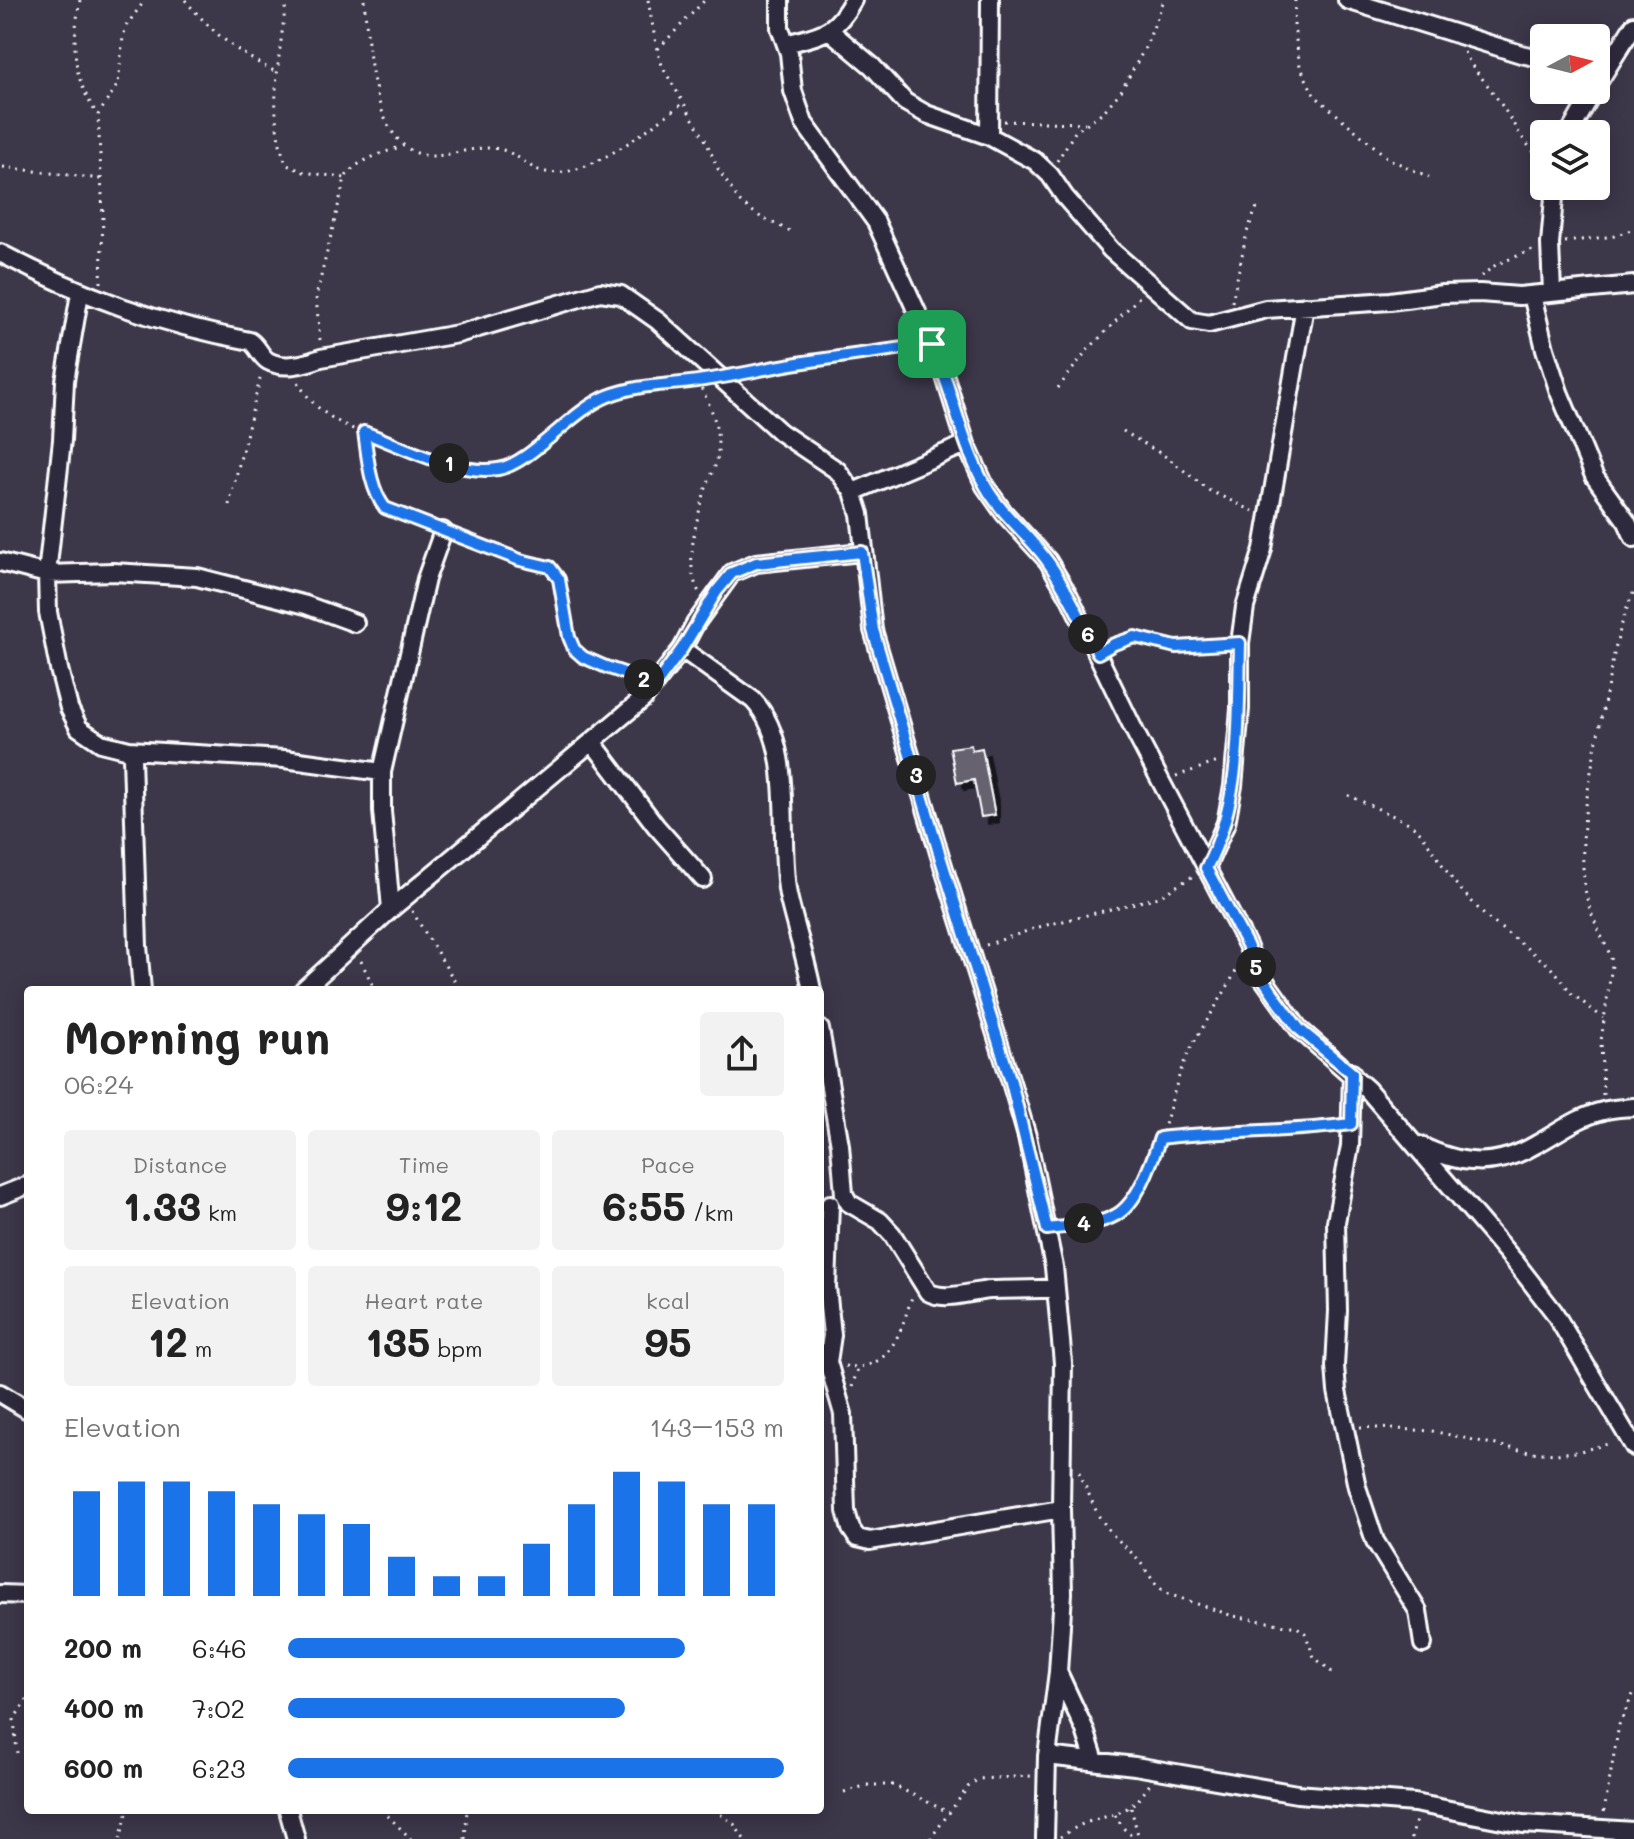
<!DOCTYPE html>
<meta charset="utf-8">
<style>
:root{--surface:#fff;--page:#f2f2f2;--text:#222;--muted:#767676;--accent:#1a73e8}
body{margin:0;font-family:Mali,sans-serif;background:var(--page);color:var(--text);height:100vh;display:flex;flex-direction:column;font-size:30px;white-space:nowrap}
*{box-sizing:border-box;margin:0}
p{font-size:26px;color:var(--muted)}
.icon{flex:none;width:44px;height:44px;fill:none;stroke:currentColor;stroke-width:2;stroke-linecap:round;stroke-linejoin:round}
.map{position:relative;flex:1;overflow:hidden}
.side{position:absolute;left:24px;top:986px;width:800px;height:828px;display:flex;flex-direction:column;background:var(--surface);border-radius:8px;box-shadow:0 4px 20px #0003}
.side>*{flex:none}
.needle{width:52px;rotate:83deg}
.controls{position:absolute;left:1530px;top:24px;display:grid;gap:16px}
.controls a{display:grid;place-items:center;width:80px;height:80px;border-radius:8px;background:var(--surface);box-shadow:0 4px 20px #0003;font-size:40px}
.pin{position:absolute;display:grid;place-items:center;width:68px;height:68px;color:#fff;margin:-34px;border-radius:16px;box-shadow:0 4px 12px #0006}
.km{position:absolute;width:40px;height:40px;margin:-20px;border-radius:50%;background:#222;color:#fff;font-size:22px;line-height:40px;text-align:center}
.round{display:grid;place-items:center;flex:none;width:84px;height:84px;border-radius:8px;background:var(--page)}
.overview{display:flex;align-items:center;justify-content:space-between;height:136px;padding:0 40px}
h1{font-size:44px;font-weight:700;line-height:60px}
.stats{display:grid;grid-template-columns:repeat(3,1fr);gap:12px;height:136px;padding:8px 40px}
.stats div{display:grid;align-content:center;border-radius:8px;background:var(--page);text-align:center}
.stats b{font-size:40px;font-weight:700}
.stats small{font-size:22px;font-weight:400}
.stats p{font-size:22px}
.chart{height:224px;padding:16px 40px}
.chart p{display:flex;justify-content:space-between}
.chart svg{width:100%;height:144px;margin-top:8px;stroke:var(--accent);stroke-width:6}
ul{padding:0 40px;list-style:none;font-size:26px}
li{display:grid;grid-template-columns:128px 96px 1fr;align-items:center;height:60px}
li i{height:20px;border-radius:10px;background:var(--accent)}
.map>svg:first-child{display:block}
</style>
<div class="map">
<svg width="1634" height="1839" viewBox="0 0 1634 1839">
<defs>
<filter id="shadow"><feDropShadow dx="7" dy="7" stdDeviation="0" flood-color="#0009"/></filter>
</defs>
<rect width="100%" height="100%" fill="#3c3749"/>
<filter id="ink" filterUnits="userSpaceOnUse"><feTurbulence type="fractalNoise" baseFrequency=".0125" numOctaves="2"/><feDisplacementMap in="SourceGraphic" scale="16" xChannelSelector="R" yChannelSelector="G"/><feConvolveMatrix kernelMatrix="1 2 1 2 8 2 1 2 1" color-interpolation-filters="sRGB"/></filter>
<g filter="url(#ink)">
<path fill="#666270" stroke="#fff" stroke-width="2" filter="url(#shadow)" d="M971,745L972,750L982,748L995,815L981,817L974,780L957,783L950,748Z"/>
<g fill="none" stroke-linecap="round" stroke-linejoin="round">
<defs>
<path id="minor" d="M780,0V28L789,53L793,91L804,123L876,222L942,367L966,444L985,486L1004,513L1048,561L1069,596L1137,736L1247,945L1257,970L1299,1029L1367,1089L1516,1263L1554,1312L1634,1447
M1347,0L1521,54L1544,59
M829,30L872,66L905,102L926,114L989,136L1035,161L1050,175L1065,197L1111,250L1192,321L1209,324L1266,309L1390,301L1443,294L1480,293L1519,296L1634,285
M786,44C822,34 834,35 853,0
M1596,86L1634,25
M1569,134L1594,90
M989,136L990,0
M0,253C82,296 158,324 250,341C258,346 260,356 268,361C284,370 305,364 321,358L458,334L600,292L621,295L658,321L780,432L838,471L853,492L860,514L873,630L940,856L1011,1082L1027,1136L1054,1267L1063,1363L1061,1509L1063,1593L1058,1672L1047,1756L1045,1839
M1552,292L1550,244L1555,186
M80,293L65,381L62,440L47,574L48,612L59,669L69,708L79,728L101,743L129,750L132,757L138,946L142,990
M1532,295L1545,349L1559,392L1594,476L1627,522L1634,538
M853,492L966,444
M0,562L47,574L113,572L197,577L306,605L355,623
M682,649L753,700C797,747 777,836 788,895C795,927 806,958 812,990
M593,743L656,826L703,879
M129,750L284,759L382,772
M1206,868L1226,823L1233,786L1240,709V643L1245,607L1263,549L1305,306
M391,909L382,811V772L426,579L443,531
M303,990L391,909L643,699L682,649L695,624L732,573L756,563L862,552
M820,1029L840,1145L844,1194L849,1203L880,1221L892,1234L928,1292C946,1302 971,1291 991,1290C1013,1289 1034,1290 1056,1288
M1352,1073L1350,1146L1336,1222L1338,1311L1335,1366L1337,1391L1357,1487L1375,1541L1418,1611L1423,1644
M1419,1145C1460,1165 1495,1169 1537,1144C1559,1132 1578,1117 1603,1111C1613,1108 1624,1108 1634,1107
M0,1196L28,1185
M830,1204L827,1287L832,1335L828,1362L843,1414L846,1511L851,1529L857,1538L870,1541L1061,1509
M0,1393L28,1410
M0,1594L28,1595
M1059,1674L1085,1730L1095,1761
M1047,1756L1135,1766L1297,1794L1414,1803L1523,1824L1634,1831
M288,1810L296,1839"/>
</defs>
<use href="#minor" stroke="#fff" stroke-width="22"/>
<path stroke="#fff" stroke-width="3" stroke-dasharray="2 6" stroke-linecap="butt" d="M80,0C72,45 71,75 97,114
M185,0C215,35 237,53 278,73
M286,0C281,53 265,115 287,165L304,172L345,178
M364,0C369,43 370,153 431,156C451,156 471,147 492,148C518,150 527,170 546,172C591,179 650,126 685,102
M648,0L657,50L663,68L706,141L718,169L740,202L759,216L790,231
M1295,0L1294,27L1300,66L1314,95L1389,159L1429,177
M658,49L705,0
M1464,52C1473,70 1483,78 1494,94C1511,117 1521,143 1544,161
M1004,121L1085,123
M1057,161L1075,132L1104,111L1121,91L1146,46L1164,0
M3,167L100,179
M1565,242L1614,236L1634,229
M1481,276L1497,264L1535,249
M101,283L103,215L98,115L118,84L123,37L126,26L145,0
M1232,302L1247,232L1259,202
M320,340L316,297L345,178C356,159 385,153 405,145
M739,374L811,361L913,347
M298,382C308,400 323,414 341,423C375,441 461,475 498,469C527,463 555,428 578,412C615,386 657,386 700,381
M697,382C711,403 719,426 718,453C717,466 710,476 706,488C697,518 683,564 699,592
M1058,388L1085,353L1140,296
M1123,431L1168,458L1210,491L1253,511
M364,432L377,498L385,508L426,525
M229,505L261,375
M460,537L520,560L550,567C574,588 554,635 581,655C597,667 622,672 641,678
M1111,645L1135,637L1176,647L1225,644
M1176,776L1218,762
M1348,795L1411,824L1421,833L1454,882L1485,916L1546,963L1558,975L1571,993L1603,1018
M412,911L460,990
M986,945L1039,927L1159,897L1193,876
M361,961L375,990
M710,990L714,983
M1603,1095L1601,1041L1612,965L1611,957C1601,934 1588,912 1585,888C1577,833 1592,764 1603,710C1611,669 1617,629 1634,591
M1160,1138L1225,1131L1335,1126
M1063,1227C1081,1224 1108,1224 1122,1211C1160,1174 1165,1112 1183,1065C1197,1031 1222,1001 1237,968
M845,1366C891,1373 900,1332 912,1297
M852,1387L858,1368
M1360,1427L1432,1431L1529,1452L1556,1454L1576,1452L1612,1443
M1079,1472L1098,1515L1112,1534L1138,1559L1157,1586L1168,1594L1233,1616L1297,1627L1305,1633L1314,1657L1332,1672
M17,1753L14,1719L28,1698
M844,1792L868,1785H893L950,1813
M1131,1808L1139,1839
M382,1810L411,1839
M714,1810L734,1824L744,1839
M1604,1812L1619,1725L1634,1692
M1115,1815L1123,1828L1136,1839
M1060,1837C1069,1832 1078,1825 1088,1822C1119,1812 1131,1813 1150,1784
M120,1839L128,1810
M465,1839L467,1810
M930,1839L968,1787L978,1779L1032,1776
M1411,1839L1416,1820"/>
<use href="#minor" stroke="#2f2a3d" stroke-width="16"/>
</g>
</g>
<g fill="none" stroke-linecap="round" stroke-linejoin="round" filter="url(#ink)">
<defs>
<path id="route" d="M932,344C953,390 960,442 986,487C1002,515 1029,535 1048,562C1068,590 1082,623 1098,653L1114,644L1135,637L1176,647L1240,643C1238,720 1243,798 1206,868L1247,945L1257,970L1279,1002L1299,1029L1352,1073L1351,1124C1288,1133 1223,1130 1160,1138C1152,1161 1138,1203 1116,1215C1097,1226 1068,1226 1047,1229L1011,1082L940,856L873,630L862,552L756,563L732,573L717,591L682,649L656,684L606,667L583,657L574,649L569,637L559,579L550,567L520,560L385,508C369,487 368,458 364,432C402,446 456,476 498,469C530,464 572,410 608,396C640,383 671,386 704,380C740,375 775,366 811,361C851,355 892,350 932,344Z"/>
</defs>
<use href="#route" stroke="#fff" stroke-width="16"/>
<use href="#route" stroke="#1a73e8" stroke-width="10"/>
</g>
</svg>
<div class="controls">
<a><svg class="needle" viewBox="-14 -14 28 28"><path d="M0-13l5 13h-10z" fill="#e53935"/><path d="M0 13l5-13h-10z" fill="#767676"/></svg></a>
<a><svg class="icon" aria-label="layers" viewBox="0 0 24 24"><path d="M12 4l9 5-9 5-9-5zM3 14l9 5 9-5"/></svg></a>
</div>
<div class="pin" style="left:932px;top:344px;background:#1e9e55"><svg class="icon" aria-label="arrive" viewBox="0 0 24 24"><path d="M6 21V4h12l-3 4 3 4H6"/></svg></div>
<b class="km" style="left:449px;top:463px">1</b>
<b class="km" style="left:644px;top:679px">2</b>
<b class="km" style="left:916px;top:775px">3</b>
<b class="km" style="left:1084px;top:1223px">4</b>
<b class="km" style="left:1256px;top:967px">5</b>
<b class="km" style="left:1088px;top:634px">6</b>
<section class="side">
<div class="overview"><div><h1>Morning run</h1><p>06:24</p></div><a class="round"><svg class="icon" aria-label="share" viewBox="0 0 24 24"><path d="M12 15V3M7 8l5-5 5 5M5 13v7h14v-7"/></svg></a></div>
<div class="stats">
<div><p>Distance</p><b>1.33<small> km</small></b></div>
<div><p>Time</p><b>9:12</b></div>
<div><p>Pace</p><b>6:55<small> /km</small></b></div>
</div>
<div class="stats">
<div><p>Elevation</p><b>12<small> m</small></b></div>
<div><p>Heart rate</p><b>135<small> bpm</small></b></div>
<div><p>kcal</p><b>95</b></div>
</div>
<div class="chart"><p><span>Elevation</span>143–153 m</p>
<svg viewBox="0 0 160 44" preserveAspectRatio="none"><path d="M5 44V12M15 44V9M25 44V9M35 44V12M45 44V16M55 44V19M65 44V22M75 44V32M85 44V38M95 44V38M105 44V28M115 44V16M125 44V6M135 44V9M145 44V16M155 44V16"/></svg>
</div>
<ul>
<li><b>200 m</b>6:46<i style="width:80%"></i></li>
<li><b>400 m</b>7:02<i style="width:68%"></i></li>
<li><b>600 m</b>6:23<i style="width:100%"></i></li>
</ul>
</section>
</div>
